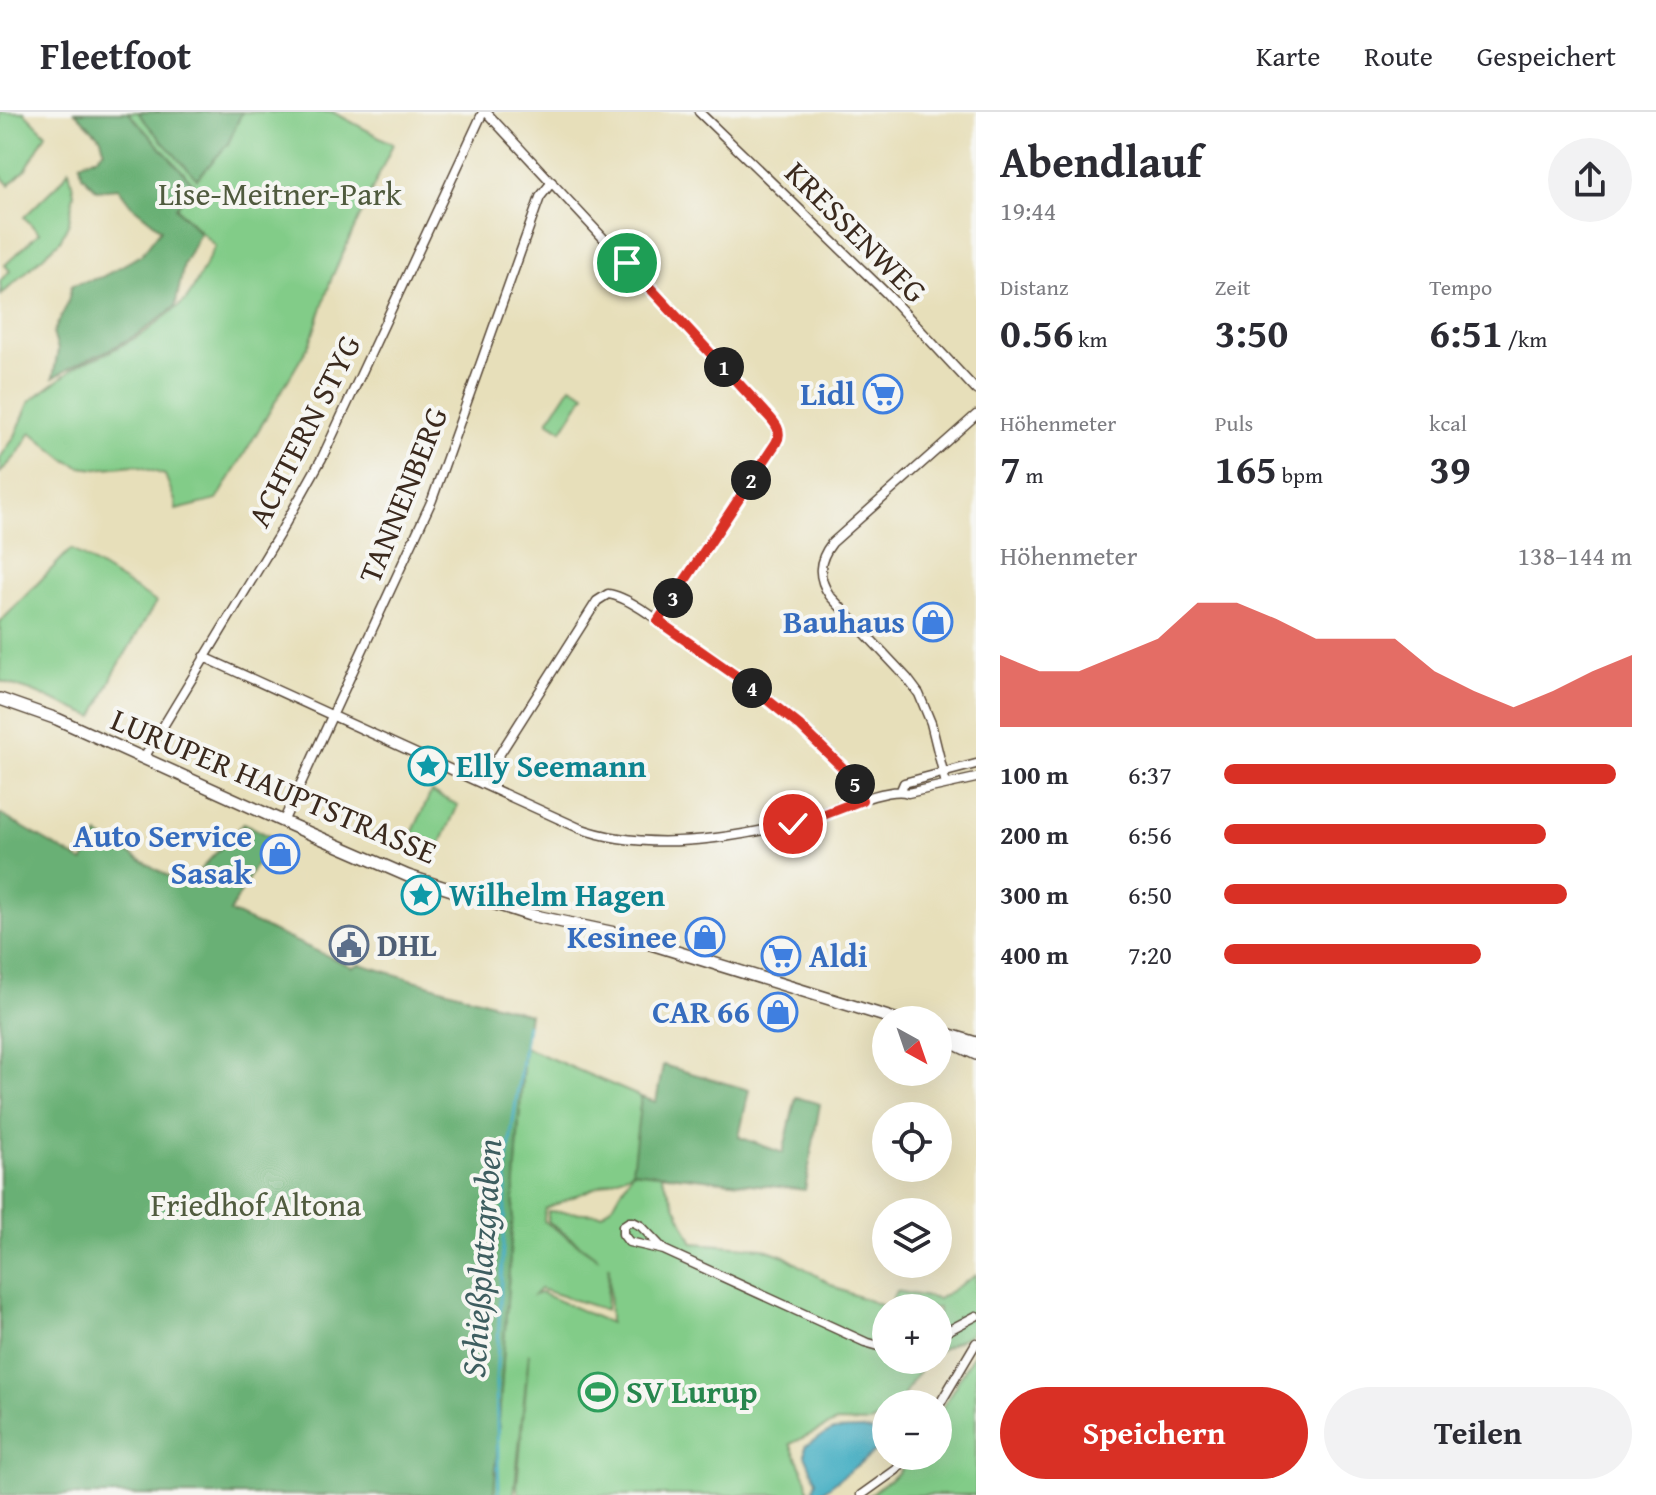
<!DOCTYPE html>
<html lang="de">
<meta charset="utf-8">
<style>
:root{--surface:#fff;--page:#f2f2f3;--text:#2b2b33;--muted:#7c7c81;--line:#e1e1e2;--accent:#d93025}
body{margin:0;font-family:"Gentium Book Plus",serif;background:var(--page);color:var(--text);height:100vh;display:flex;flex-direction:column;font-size:30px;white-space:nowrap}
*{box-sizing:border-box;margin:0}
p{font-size:26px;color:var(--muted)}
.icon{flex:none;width:44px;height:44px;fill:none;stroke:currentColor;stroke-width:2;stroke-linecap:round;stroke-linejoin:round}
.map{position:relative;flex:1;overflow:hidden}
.side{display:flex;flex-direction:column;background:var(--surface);width:680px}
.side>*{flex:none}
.needle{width:52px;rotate:140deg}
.controls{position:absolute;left:872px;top:894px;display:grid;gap:16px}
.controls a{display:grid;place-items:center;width:80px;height:80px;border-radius:50%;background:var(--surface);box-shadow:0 8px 32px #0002;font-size:40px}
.pin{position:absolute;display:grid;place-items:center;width:68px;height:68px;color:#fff;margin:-34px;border:4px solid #fff;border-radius:50%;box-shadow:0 2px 8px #0007}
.km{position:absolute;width:40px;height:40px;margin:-20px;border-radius:50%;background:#222;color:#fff;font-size:22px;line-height:40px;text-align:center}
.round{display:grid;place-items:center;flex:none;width:84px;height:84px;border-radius:42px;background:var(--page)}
.summary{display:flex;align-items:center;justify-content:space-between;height:136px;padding:0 24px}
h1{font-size:44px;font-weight:800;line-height:60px}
.figures{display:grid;grid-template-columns:repeat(3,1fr);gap:12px;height:136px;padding:8px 24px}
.figures div{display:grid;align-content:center}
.figures b{font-size:40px;font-weight:800}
.figures small{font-size:22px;font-weight:400}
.figures p{font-size:22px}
.chart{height:224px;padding:16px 24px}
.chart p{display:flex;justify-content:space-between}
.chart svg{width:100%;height:144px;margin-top:8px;fill:var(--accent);opacity:.7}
.action{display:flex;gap:16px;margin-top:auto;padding:16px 24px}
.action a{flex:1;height:92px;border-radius:48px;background:var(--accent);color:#fff;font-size:32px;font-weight:800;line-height:92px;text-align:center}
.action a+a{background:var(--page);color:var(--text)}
ul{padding:0 24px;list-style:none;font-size:26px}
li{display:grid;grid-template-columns:128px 96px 1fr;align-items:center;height:60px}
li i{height:20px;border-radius:10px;background:var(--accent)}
header{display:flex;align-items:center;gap:48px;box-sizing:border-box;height:112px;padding:0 40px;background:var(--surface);border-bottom:2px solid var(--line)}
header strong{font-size:38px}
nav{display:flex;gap:44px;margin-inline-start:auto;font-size:28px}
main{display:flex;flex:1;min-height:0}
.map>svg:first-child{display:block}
</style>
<header>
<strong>Fleetfoot</strong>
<nav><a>Karte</a><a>Route</a><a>Gespeichert</a></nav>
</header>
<main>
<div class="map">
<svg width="976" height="1383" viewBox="0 0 976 1383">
<rect width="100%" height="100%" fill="#f6f6f2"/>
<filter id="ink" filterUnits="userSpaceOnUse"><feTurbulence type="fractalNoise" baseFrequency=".0125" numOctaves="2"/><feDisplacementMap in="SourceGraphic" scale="16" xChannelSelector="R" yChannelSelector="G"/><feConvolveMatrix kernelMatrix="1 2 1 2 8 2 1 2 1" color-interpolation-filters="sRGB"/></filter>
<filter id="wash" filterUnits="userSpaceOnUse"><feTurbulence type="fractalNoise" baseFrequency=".006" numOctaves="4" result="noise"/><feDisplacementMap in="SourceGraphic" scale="32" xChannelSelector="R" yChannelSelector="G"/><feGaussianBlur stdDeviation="1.8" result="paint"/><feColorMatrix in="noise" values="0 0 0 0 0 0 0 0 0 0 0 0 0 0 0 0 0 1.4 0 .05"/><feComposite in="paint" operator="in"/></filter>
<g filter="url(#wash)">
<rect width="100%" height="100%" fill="#e7dfba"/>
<path fill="#82cc88" stroke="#5e7b53" stroke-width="2" fill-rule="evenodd" d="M0,0H24L46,22L26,57L9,73L0,63Z
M81,0H333L393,32L332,165L310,231L217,388L176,398L175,389L165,363L134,353L96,357L80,355L64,347L31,320L17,343L0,361V346L15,324L30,289L80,252L105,242L143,222L185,189L192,179L215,134Z
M69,57L74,81L69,110L60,129L1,183L0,169L10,159L5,153L39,121L24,105L63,67Z
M571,274L585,282L562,318L548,309Z
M71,437L156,490L114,561L94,605L31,579L0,569V510Z
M431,680L458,693L434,747L406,735Z
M524,935L641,985L633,1059L660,1061L693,1131L762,1136L784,1144L841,1178L888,1196L896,1179L938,1187L976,1163V1212L969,1223L938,1239V1196H886V1248H926L898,1292H886V1303L870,1311L836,1310L790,1332L807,1368L809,1383H520L518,1381L517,1374L529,1241L514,1383H494ZM632,1060L614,1091L602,1102L548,1099V1109L599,1147L544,1109L545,1097ZM609,1153L610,1211L541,1181L534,1183L540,1177L606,1198Z
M976,1238V1383H869L895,1364L913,1344H938V1303Z"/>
<path fill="#69b074" stroke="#526d49" stroke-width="2" d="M75,0H128L193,71L176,96L200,121L184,152L175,195L140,221L111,237L79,251L53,266L58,238L53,221L67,193L72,173L102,165L141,143L161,117L131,93L118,76L97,78L82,63L80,51L96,45L104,38L101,26Z
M138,0H242L228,32L197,67C177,44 155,24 138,0Z
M0,702L83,750L98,723L185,774L244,711L271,725L230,800L352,855L360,852L529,902L524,935L494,1383H0Z
M663,953L749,978L739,1025L783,1041L796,985L820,992L805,1078L632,1059L641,985L656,990Z"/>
<path fill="#43adc2" stroke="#3f6c70" stroke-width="2" d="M861,1317L881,1321L886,1318V1329L884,1333L818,1383L813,1377L816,1369L805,1343V1334L833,1318Z"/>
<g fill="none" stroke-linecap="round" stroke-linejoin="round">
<path stroke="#43adc2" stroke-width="3" d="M499,1383L496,1271L507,1052L527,913"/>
</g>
</g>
<g filter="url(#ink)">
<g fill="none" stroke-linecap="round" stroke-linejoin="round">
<defs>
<path id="street" d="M486,0L754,288C765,300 784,313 776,331L658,509
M699,0L886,181L976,278
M204,545L579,716C644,740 725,728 791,712C817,706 888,672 908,681L976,666
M144,646L280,421L322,346L483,0
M482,672L489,659L597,489L608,482C629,484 668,516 686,529C742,569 804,607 848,661C854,669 858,678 862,688
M946,672L931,611L919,582L907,566L830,484C817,465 818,449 832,431L976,303
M901,678L904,671L976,652
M283,710L432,388L540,85L552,70
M664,1138L641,1114L633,1110H629L623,1114V1122L629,1130L664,1138L865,1230L886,1236
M938,1224L976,1204
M938,1295L976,1231
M861,1383L896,1358L908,1344"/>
<path id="secondary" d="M0,587L57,607L293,714L408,764L530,803L615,821L898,908
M950,923L976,931
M938,924L976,942"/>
</defs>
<use href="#street" stroke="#554535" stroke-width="11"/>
<use href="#secondary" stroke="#554535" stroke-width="14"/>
<use href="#street" stroke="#fff" stroke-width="8"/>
<use href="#secondary" stroke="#fff" stroke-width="11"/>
</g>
</g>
<g fill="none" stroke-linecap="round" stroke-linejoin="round" filter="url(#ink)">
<defs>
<path id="route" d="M627,151L764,299C773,309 784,318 776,331L658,509L745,570L800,614L846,659L856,673L862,688L815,706L793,712"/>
</defs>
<use href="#route" stroke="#fff" stroke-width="16"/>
<use href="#route" stroke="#d93025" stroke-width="10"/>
</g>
<defs>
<symbol id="supermarket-ring" viewBox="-11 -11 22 22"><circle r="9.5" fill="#f6f6f2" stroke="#3f7fe0" stroke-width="1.5"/><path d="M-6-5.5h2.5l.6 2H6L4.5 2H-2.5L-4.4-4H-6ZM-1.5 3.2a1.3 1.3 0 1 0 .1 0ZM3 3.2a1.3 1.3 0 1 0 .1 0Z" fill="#3f7fe0"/></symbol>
<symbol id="shop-ring" viewBox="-11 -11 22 22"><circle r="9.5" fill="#f6f6f2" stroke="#3f7fe0" stroke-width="1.5"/><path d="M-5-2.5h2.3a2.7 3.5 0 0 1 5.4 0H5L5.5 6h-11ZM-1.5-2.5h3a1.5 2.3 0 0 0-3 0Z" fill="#3f7fe0"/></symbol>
<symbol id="sight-ring" viewBox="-11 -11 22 22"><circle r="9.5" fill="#f6f6f2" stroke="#0f9aa8" stroke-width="1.5"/><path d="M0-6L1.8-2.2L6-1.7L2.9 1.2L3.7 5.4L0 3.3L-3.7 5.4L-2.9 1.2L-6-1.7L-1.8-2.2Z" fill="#0f9aa8"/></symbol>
<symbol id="civic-ring" viewBox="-11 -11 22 22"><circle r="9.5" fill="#f6f6f2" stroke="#5c6f8a" stroke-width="1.5"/><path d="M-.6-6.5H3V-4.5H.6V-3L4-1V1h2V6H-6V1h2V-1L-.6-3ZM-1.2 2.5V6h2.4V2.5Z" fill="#5c6f8a"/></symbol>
<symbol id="stadium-ring" viewBox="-11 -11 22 22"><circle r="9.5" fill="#f6f6f2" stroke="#2e9e5b" stroke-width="1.5"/><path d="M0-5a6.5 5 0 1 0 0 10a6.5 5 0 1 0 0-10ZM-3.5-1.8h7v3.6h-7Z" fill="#2e9e5b"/></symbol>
</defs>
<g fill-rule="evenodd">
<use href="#supermarket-ring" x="861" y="260" width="44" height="44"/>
<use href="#shop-ring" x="911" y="488" width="44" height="44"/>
<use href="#sight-ring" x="406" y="632" width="44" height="44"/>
<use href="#shop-ring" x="258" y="720" width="44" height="44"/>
<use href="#sight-ring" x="399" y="761" width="44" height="44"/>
<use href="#shop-ring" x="683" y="803" width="44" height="44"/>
<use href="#civic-ring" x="327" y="811" width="44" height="44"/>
<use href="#supermarket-ring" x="759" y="822" width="44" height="44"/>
<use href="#shop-ring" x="756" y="878" width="44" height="44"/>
<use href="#stadium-ring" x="576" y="1258" width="44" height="44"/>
</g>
<g text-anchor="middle" stroke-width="8" stroke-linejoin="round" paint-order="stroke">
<g font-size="32" fill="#505b3e" stroke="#f6f6f2">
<text x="280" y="93">Lise-Meitner-Park</text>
<text x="256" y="1104">Friedhof Altona</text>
</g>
<g font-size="32" fill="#3b2a1e" stroke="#f6f6f2">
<text transform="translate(856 120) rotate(45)" y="11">KRESSENWEG</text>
<text transform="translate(304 319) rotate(-63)" y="11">ACHTERN STYG</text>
<text transform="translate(403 383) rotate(-68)" y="11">TANNENBERG</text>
<text transform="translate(274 674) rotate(23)" y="11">LURUPER HAUPTSTRASSE</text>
</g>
<g font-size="32" font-weight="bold" fill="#366cbe" stroke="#f6f6f2" text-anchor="end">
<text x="855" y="293">Lidl</text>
<text x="905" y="521">Bauhaus</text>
<text x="252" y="735">Auto Service<tspan x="252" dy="37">Sasak</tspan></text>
<text x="677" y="836">Kesinee</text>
<text x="809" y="855" text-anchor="start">Aldi</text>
<text x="750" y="911">CAR 66</text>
</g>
<g font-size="32" font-weight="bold" fill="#0d838f" stroke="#f6f6f2" text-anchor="start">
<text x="456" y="665">Elly Seemann</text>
<text x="449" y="794">Wilhelm Hagen</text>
</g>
<g font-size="32" font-weight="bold" fill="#4e5e75" stroke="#f6f6f2" text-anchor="start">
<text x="377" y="844">DHL</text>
</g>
<g font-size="32" font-weight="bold" fill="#27864d" stroke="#f6f6f2" text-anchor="start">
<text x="626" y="1291">SV Lurup</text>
</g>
<g font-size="34" font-style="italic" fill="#3e5e60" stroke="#f6f6f2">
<text transform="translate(481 1146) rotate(-86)" y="12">Schießplatzgraben</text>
</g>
</g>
</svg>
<div class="controls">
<a><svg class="needle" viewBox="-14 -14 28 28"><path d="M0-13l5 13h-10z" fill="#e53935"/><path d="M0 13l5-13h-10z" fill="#7c7c81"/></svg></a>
<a><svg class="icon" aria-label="locate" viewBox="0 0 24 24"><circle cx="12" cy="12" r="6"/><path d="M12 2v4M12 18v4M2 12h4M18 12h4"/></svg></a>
<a><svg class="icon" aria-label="layers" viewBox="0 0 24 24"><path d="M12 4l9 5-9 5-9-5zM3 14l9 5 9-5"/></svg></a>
<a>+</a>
<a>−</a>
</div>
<div class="pin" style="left:627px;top:151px;background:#1e9e55"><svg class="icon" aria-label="arrive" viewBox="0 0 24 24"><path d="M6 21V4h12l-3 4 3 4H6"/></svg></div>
<div class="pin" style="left:793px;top:712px;background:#d93025"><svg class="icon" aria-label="check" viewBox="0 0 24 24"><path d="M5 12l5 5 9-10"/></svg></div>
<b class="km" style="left:724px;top:255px">1</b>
<b class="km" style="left:751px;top:368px">2</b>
<b class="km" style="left:673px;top:486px">3</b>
<b class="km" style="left:752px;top:576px">4</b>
<b class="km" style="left:855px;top:672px">5</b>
</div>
<section class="side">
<div class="summary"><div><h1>Abendlauf</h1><p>19:44</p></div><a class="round"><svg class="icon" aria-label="share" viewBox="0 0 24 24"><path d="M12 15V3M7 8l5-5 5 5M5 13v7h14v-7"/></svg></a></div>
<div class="figures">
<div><p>Distanz</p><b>0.56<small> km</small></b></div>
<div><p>Zeit</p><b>3:50</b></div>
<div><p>Tempo</p><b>6:51<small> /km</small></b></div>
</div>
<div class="figures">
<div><p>Höhenmeter</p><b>7<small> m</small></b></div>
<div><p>Puls</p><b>165<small> bpm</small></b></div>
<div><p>kcal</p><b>39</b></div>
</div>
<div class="chart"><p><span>Höhenmeter</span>138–144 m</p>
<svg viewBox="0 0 160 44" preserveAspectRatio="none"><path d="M0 44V22L10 27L20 27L30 22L40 17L50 6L60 6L70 11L80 17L90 17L100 17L110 27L120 33L130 38L140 33L150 27L160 22V44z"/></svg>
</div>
<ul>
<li><b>100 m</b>6:37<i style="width:96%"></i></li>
<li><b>200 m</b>6:56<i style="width:79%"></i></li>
<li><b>300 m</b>6:50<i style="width:84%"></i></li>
<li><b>400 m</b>7:20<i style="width:63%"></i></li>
</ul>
<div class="action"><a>Speichern</a><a>Teilen</a></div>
</section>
</main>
